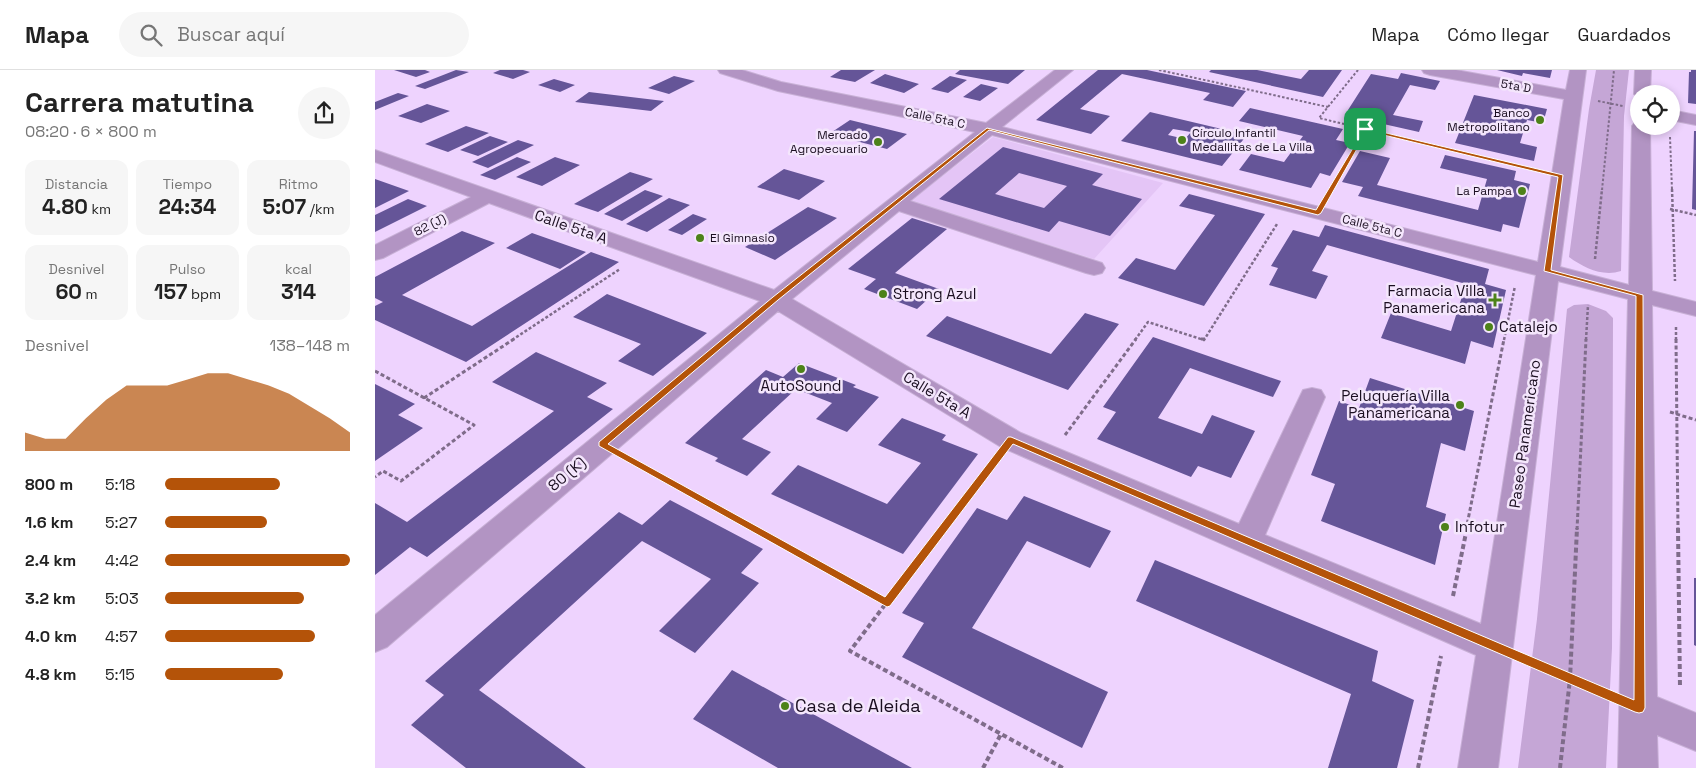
<!DOCTYPE html>
<html lang="es">
<meta charset="utf-8">
<style>
:root{--surface:#fff;--page:#f6f6f6;--text:#222;--muted:#767676;--line:#e0e0e0;--accent:#b45309}
body{margin:0;font-family:"Space Grotesk",sans-serif;background:var(--page);color:var(--text);height:100vh;display:flex;flex-direction:column;font-size:19px;white-space:nowrap}
*{box-sizing:border-box;margin:0}
p{font-size:16px;color:var(--muted)}
.icon{flex:none;width:28px;height:28px;fill:none;stroke:currentColor;stroke-width:2;stroke-linecap:round;stroke-linejoin:round}
.map{position:relative;flex:1;overflow:hidden}
.sheet{display:flex;flex-direction:column;background:var(--surface);width:375px}
.sheet>*{flex:none}
.fabs{position:absolute;left:1255px;top:15px;display:grid;gap:10px}
.fabs a{display:grid;place-items:center;width:50px;height:50px;border-radius:50%;background:var(--surface);box-shadow:0 2px 8px #0003;font-size:25px}
.pin{position:absolute;display:grid;place-items:center;width:42px;height:42px;color:#fff;margin:-21px;border-radius:10px;box-shadow:0 2px 8px #0006}
.round{display:grid;place-items:center;flex:none;width:52px;height:52px;border-radius:26px;background:var(--page)}
.summary{display:flex;align-items:center;justify-content:space-between;height:85px;padding:0 25px}
h1{font-size:28px;font-weight:800;line-height:38px}
.metrics{display:grid;grid-template-columns:repeat(3,1fr);gap:8px;height:85px;padding:5px 25px}
.metrics div{display:grid;align-content:center;border-radius:12px;background:var(--page);text-align:center}
.metrics b{font-size:21px;font-weight:800}
.metrics small{font-size:14px;font-weight:400}
.metrics p{font-size:14px}
.chart{height:140px;padding:10px 25px}
.chart p{display:flex;justify-content:space-between}
.chart svg{width:100%;height:90px;margin-top:5px;fill:var(--accent);opacity:.7}
ul{padding:0 25px;list-style:none;font-size:16px}
li{display:grid;grid-template-columns:80px 60px 1fr;align-items:center;height:38px}
li i{height:12px;border-radius:6px;background:var(--accent)}
header{display:flex;align-items:center;gap:30px;box-sizing:border-box;height:70px;padding:0 25px;background:var(--surface);border-bottom:1px solid var(--line)}
header strong{font-size:24px}
nav{display:flex;gap:28px;margin-inline-start:auto;font-size:18px}
.search{width:350px;height:45px;background:var(--page);display:flex;align-items:center;gap:12px;box-sizing:border-box;padding:0 18px;border-radius:28px;color:var(--muted);font-size:19px}
main{display:flex;flex:1;min-height:0}
.map>svg:first-child{display:block}
</style>
<header>
<strong>Mapa</strong>
<div class="search"><svg class="icon" aria-label="search" viewBox="0 0 24 24"><circle cx="10" cy="10" r="6"/><path d="M15 15l6 6"/></svg>Buscar aquí</div>
<nav><a>Mapa</a><a>Cómo llegar</a><a>Guardados</a></nav>
</header>
<main>
<section class="sheet">
<div class="summary"><div><h1>Carrera matutina</h1><p>08:20 · 6 × 800 m</p></div><a class="round"><svg class="icon" aria-label="share" viewBox="0 0 24 24"><path d="M12 15V3M7 8l5-5 5 5M5 13v7h14v-7"/></svg></a></div>
<div class="metrics">
<div><p>Distancia</p><b>4.80<small> km</small></b></div>
<div><p>Tiempo</p><b>24:34</b></div>
<div><p>Ritmo</p><b>5:07<small> /km</small></b></div>
</div>
<div class="metrics">
<div><p>Desnivel</p><b>60<small> m</small></b></div>
<div><p>Pulso</p><b>157<small> bpm</small></b></div>
<div><p>kcal</p><b>314</b></div>
</div>
<div class="chart"><p><span>Desnivel</span>138–148 m</p>
<svg viewBox="0 0 160 44" preserveAspectRatio="none"><path d="M0 44V35L10 38L20 38L30 28L40 19L50 12L60 12L70 12L80 9L90 6L100 6L110 9L120 12L130 16L140 22L150 28L160 35V44z"/></svg>
</div>
<ul>
<li><b>800 m</b>5:18<i style="width:62%"></i></li>
<li><b>1.6 km</b>5:27<i style="width:55%"></i></li>
<li><b>2.4 km</b>4:42<i style="width:100%"></i></li>
<li><b>3.2 km</b>5:03<i style="width:75%"></i></li>
<li><b>4.0 km</b>4:57<i style="width:81%"></i></li>
<li><b>4.8 km</b>5:15<i style="width:64%"></i></li>
</ul>
</section>
<div class="map">
<svg width="1321" height="698" viewBox="0 0 1321 698">
<rect width="100%" height="100%" fill="#eed3fe"/>
<path fill="#e4c5f6" d="M618,67L788,113L719,189L535,131Z"/>
<path fill="#c5a6d6" d="M1221,0H1254L1249,46L1246,201C1228,207 1209,198 1194,187L1214,39Z
M1213,234L1231,241L1238,248L1237,578L1231,698H1143L1162,549L1192,239L1199,235Z"/>
<path fill="#655598" fill-rule="evenodd" d="M19,0H50L55,2L41,7Z
M81,0L94,2L50,19L40,16Z
M125,0H148L155,2L138,9L118,3Z
M466,0H500L480,12L455,7Z
M585,0H650L633,14L580,4Z
M723,0H772L871,21L858,37L828,30L835,23L747,4L705,39L735,46L716,64L661,50Z
M836,0H882L926,9L934,0H967L948,27L834,2Z
M1122,0H1177L1175,8L1148,3L1147,6Z
M1316,0H1321V34L1313,33L1314,2H1316Z
M1026,3L1065,11L1060,20L1035,15L1018,45L1048,51L1044,62L1004,53L1007,48L973,40L996,4L1023,9Z
M510,4L544,14L529,23L495,13Z
M299,6L320,11L294,24L273,18Z
M575,6L592,10L573,23L556,19Z
M179,9L200,15L185,22L163,15Z
M606,14L623,18L605,31L588,27Z
M214,22L289,31L276,41L200,32Z
M23,23L34,26L0,40V32Z
M1099,25L1172,39L1168,53L1152,50L1145,73L1162,77L1159,91L1080,73Z
M52,34L75,41L46,53L23,46Z
M875,38L968,59L961,70L975,73L955,106L945,103L936,118L864,100L876,84L909,92L928,66L864,51Z
M775,42L872,65L847,96L746,71ZM798,59L816,62L810,69L793,65Z
M475,50L532,64L512,79L454,64Z
M91,56L114,63L73,82L50,74Z
M1319,61H1321V140L1317,139Z
M115,66L133,72L103,86L85,80Z
M143,70L159,75L113,98L97,92Z
M628,77L728,104L717,115L767,129L735,166L684,151L674,162L564,129ZM644,103L692,116L669,138L620,124Z
M985,81L1015,88L1002,115L1103,140L1112,109L1065,98L1070,85L1141,101L1139,110L1155,114L1144,158L1128,154L1126,162L983,126L988,117L967,112Z
M142,87L156,92L120,110L105,105Z
M180,87L205,95L167,116L141,107Z
M409,99L450,111L424,130L382,117Z
M255,102L278,109L223,142L199,134Z
M0,109L34,121L0,138Z
M270,120L288,126L247,151L229,144Z
M814,124L890,144L829,236L743,208L761,188L800,200L840,145L804,136Z
M294,128L315,135L272,162L251,154Z
M33,129L52,136L0,162V145Z
M433,137L462,148L400,190L370,177Z
M318,144L332,149L307,165L293,160Z
M537,148L572,159L520,203L564,219L542,239L489,219L501,209L473,199Z
M950,155L1114,199L1110,214L1131,220L1118,278L1096,271L1090,294L1006,268L1016,243L1076,261L1091,214L952,175L937,201L953,206L941,229L894,215L903,198L896,196L918,160L944,167Z
M87,161L120,173L27,225L97,256L216,182L244,192L91,292L0,250V236L8,232L0,228V207Z
M157,163L211,182L185,199L131,178Z
M232,224L332,263L278,306L243,291L266,274L198,247Z
M710,243L744,254L693,320L551,266L572,246L676,284Z
M778,267L906,311L898,327L815,298L783,348L827,364L837,345L880,361L856,408L823,396L816,407L722,369L741,342L728,337Z
M161,282L232,313L212,327L238,339L52,487L35,477L0,505V433L32,452L179,341L117,312Z
M424,293L481,315L478,317L504,327L472,362L441,349L457,333L421,319L367,369L396,382L372,406L340,391L343,388L310,373L391,300L408,307Z
M995,308L1099,341L1090,381L1066,373L1051,437L1071,444L1060,495L946,451L960,414L936,405L964,331L984,338Z
M0,314L40,334L23,345L48,358L0,391Z
M527,348L571,365L567,370L603,384L528,484L396,424L423,395L512,434L546,393L503,375Z
M649,426L736,461L715,498L652,471L597,558L733,622L707,678L527,587L549,553L527,543L602,438L632,450Z
M295,430L388,479L366,503L384,513L320,583L284,561L336,509L267,471L104,620L211,698H91L36,655L69,625L50,611L244,442L267,455Z
M780,490L1003,581L997,611L1039,630L1022,698H953L976,624L761,531Z
M1319,508H1321V576L1319,575Z
M357,600L537,698H403L318,649Z"/>
<g fill="none" stroke-linecap="round" stroke-linejoin="round">
<defs>
<path id="minor" d="M343,0H367L406,12L611,53L680,0H698L627,57L1163,192L1189,29L1055,5L1049,3L1047,0H1081L1191,20L1195,0H1211L1185,197L1254,215L1257,56L1260,52L1264,51V56H1275L1277,221L1321,232V246L1277,235L1282,627L1321,643V681L1282,665L1283,698H1243L1253,229L1183,211L1123,698H1083L1101,585L626,377L403,241L12,577L0,582V545L385,231L114,133L8,188L0,190V175L96,127L0,92V80L399,220L600,62L403,21L345,3ZM617,65L1161,205L1106,554L890,465L950,327L946,320L937,318L928,320L864,454L646,363L417,229L524,141L711,203L719,205L727,203L730,198L727,193L535,131Z
M1260,0H1276L1275,24H1264V28L1259,24Z
M1296,40L1321,45V55L1296,50Z"/>
</defs>
<use href="#minor" stroke="#c8b0d6" stroke-width="2"/>
<path stroke="#7f6c8a" stroke-width="2" stroke-dasharray="2.5 2" stroke-linecap="butt" d="M784,0L953,37
M983,0L944,48L1161,100
M1223,31L1248,36
M1295,67L1297,120
M956,120L990,59
M1227,120L1239,0"/>
<path stroke="#7f6c8a" stroke-width="2.5" stroke-dasharray="3 2" stroke-linecap="butt" d="M1297,119L1300,211
M954,124L957,119
M1295,139L1321,145
M1220,189L1227,119
M1301,257V270
M137,270L245,199
M760,270L773,252L829,270L902,154
M1129,270L1140,216
M1211,270L1213,235"/>
<path stroke="#7f6c8a" stroke-width="3" stroke-dasharray="4 2.5" stroke-linecap="butt" d="M826,269H830
M1301,269L1303,460
M0,301L99,355L26,411L8,401L0,407
M49,328L139,269
M1295,342L1321,350
M690,365L761,269
M254,389L381,460
M567,460L619,392
M1091,460L1129,269
M1202,460L1211,269"/>
<path stroke="#7f6c8a" stroke-width="4" stroke-dasharray="5 3" stroke-linecap="butt" d="M378,458L512,533
M568,458L475,581L688,698
M1303,458L1305,618
M1078,526L1092,458
M1152,590L1229,623
M608,698L626,664
M1043,698L1066,586
M1185,698L1195,609L1202,458"/>
<use href="#minor" fill="#b294c3" fill-rule="evenodd"/>
</g>
<path fill="#b45309" stroke="#fff" fill-rule="evenodd" d="M612,58L941,140L990,58L1188,105L1176,200L1268,225L1270,638L1268,642L1264,643L1260,642L638,374L515,536L512,537L224,376V372L398,227ZM614,60L943,145L946,143L992,61L1183,107L1169,201L1261,226L1259,630L636,367H633L510,527L233,374L403,230Z"/>
<g fill="#4d8219" stroke="#f4e6fc" stroke-width="2">
<circle cx="1165" cy="50" r="5"/>
<circle cx="807" cy="70" r="5"/>
<circle cx="503" cy="72" r="5"/>
<circle cx="1147" cy="121" r="5"/>
<circle cx="325" cy="168" r="5"/>
<circle cx="508" cy="224" r="5"/>
<path d="M1117.5 222.5h5v5h5v5h-5v5h-5v-5h-5v-5h5z"/>
<circle cx="1114" cy="257" r="5"/>
<circle cx="426" cy="299" r="5"/>
<circle cx="1085" cy="335" r="5"/>
<circle cx="1070" cy="457" r="5"/>
<circle cx="410" cy="636" r="5"/>
</g>
<g text-anchor="middle" stroke-width="5" stroke-linejoin="round" paint-order="stroke">
<g font-size="12" fill="#1a0e20" stroke="#f4e6fc">
<text transform="translate(1141 16) rotate(10)" y="4">5ta D</text>
<text transform="translate(560 48) rotate(12)" y="4">Calle 5ta C</text>
<text transform="translate(55 155) rotate(-27)" y="4">82 (J)</text>
<text transform="translate(997 156) rotate(14)" y="4">Calle 5ta C</text>
</g>
<g font-size="12" fill="#1a0e20" stroke="#f4e6fc" text-anchor="end">
<text x="1155" y="47">Banco<tspan x="1155" dy="14">Metropolitano</tspan></text>
<text x="817" y="67" text-anchor="start">Círculo Infantil<tspan x="817" dy="14">Medallitas de La Villa</tspan></text>
<text x="493" y="69">Mercado<tspan x="493" dy="14">Agropecuario</tspan></text>
<text x="1137" y="125">La Pampa</text>
<text x="335" y="172" text-anchor="start">El Gimnasio</text>
</g>
<g font-size="15" fill="#1a0e20" stroke="#f4e6fc">
<text transform="translate(196 157) rotate(19)" y="5">Calle 5ta A</text>
<text transform="translate(562 325) rotate(31)" y="5">Calle 5ta A</text>
<text transform="translate(1150 364) rotate(-82)" y="5">Paseo Panamericano</text>
<text transform="translate(192 404) rotate(-40)" y="5">80 (K)</text>
</g>
<g font-size="15" fill="#1a0e20" stroke="#f4e6fc" text-anchor="start">
<text x="1110" y="226" text-anchor="end">Farmacia Villa<tspan x="1110" dy="17">Panamericana</tspan></text>
<text x="518" y="229">Strong Azul</text>
<text x="1124" y="262">Catalejo</text>
<text x="426" y="321" text-anchor="middle">AutoSound</text>
<text x="1075" y="331" text-anchor="end">Peluquería Villa<tspan x="1075" dy="17">Panamericana</tspan></text>
<text x="1080" y="462">Infotur</text>
</g>
<g font-size="18" fill="#1a0e20" stroke="#f4e6fc" text-anchor="start">
<text x="420" y="642">Casa de Aleida</text>
</g>
</g>
</svg>
<div class="fabs">
<a><svg class="icon" aria-label="locate" viewBox="0 0 24 24"><circle cx="12" cy="12" r="6"/><path d="M12 2v4M12 18v4M2 12h4M18 12h4"/></svg></a>
</div>
<div class="pin" style="left:990px;top:59px;background:#1e9e55"><svg class="icon" aria-label="arrive" viewBox="0 0 24 24"><path d="M6 21V4h12l-3 4 3 4H6"/></svg></div>
</div>
</main>
